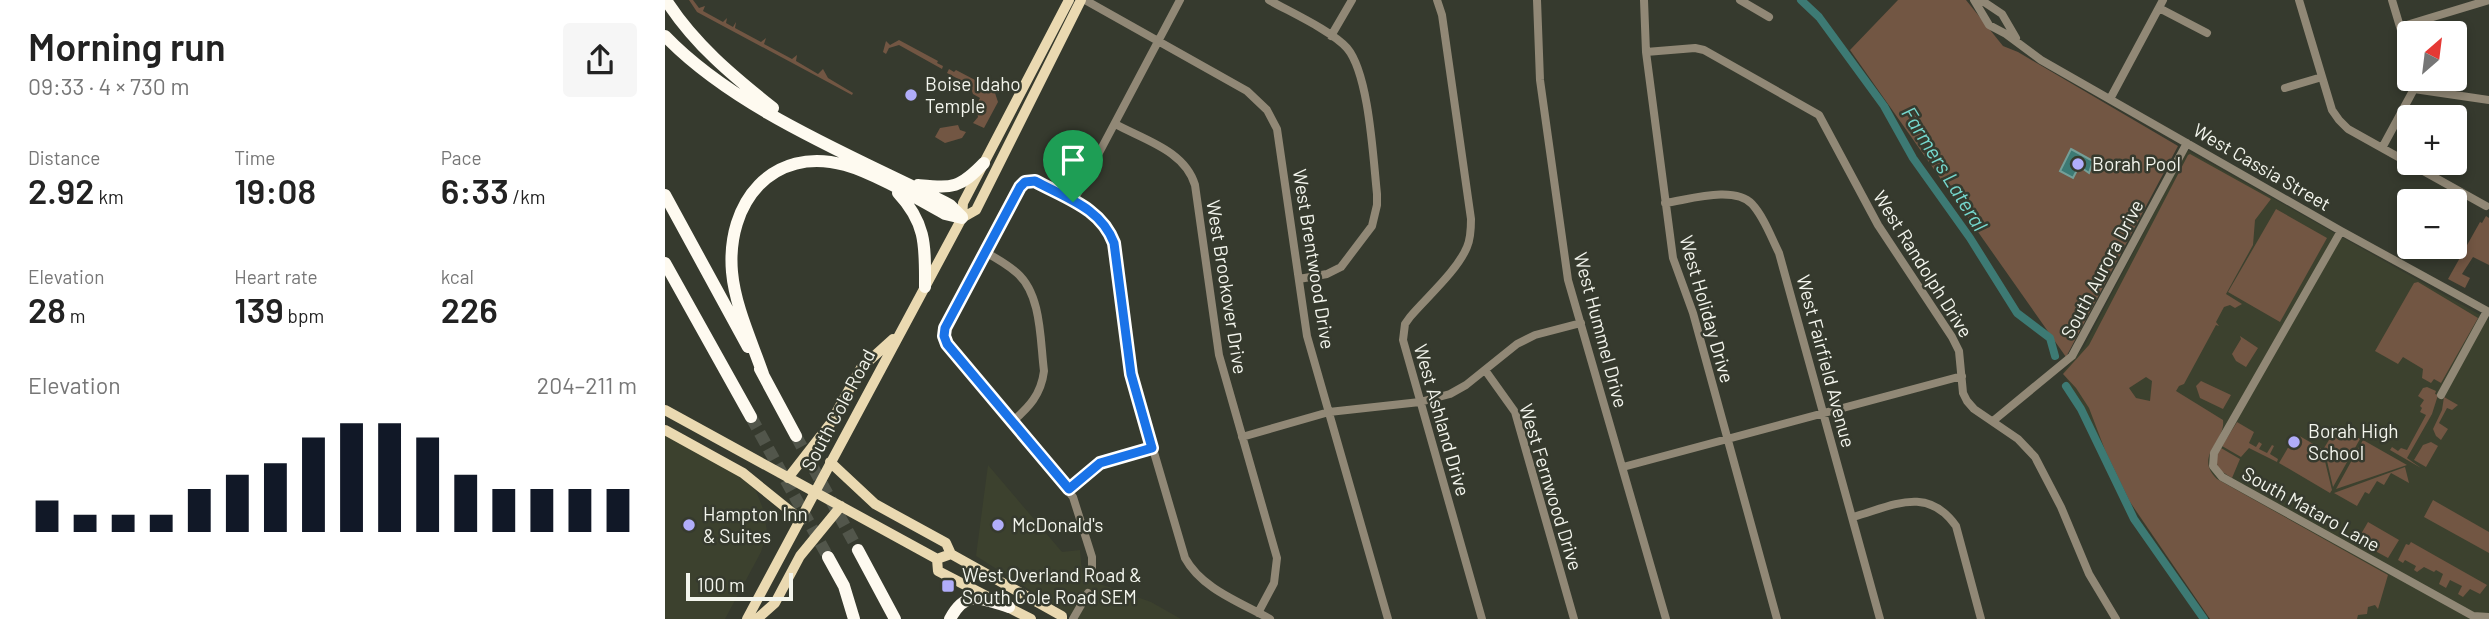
<!DOCTYPE html>
<meta charset="utf-8">
<style>
:root{--surface:#fff;--page:#f6f6f6;--text:#222;--muted:#767676;--accent:#111827}
body{margin:0;font-family:Barlow,sans-serif;background:var(--page);color:var(--text);height:100vh;display:flex;flex-direction:column;font-size:26px;white-space:nowrap}
*{box-sizing:border-box;margin:0}
p{font-size:23px;color:var(--muted)}
.icon{flex:none;width:38px;height:38px;fill:none;stroke:currentColor;stroke-width:2;stroke-linecap:round;stroke-linejoin:round}
.map{position:relative;flex:1;overflow:hidden}
.sheet{display:flex;flex-direction:column;background:var(--surface);width:665px}
.sheet>*{flex:none}
.needle{width:46px;rotate:28deg}
.tools{position:absolute;left:1732px;top:21px;display:grid;gap:14px}
.tools a{display:grid;place-items:center;width:70px;height:70px;border-radius:7px;background:var(--surface);box-shadow:0 4px 10px #0003;font-size:35px}
.scale{position:absolute;left:21px;bottom:18px;width:107px;box-sizing:border-box;padding-left:7px;border:4px solid #f3f5ed;border-top:0;font-size:19px;line-height:24px;white-space:nowrap;color:#f3f5ed;-webkit-text-stroke:5px #363a2e;paint-order:stroke}
.pin{position:absolute;display:grid;place-items:center;width:60px;height:60px;color:#fff;margin:-72px -30px;border-radius:50% 50% 50% 0;rotate:-45deg;box-shadow:0 0 7px #0007}
.pin .icon{rotate:45deg}
.round{display:grid;place-items:center;flex:none;width:74px;height:74px;border-radius:7px;background:var(--page)}
.summary{display:flex;align-items:center;justify-content:space-between;height:119px;padding:0 28px}
h1{font-size:38px;font-weight:600;line-height:52px}
.stats{display:grid;grid-template-columns:repeat(3,1fr);gap:10px;height:119px;padding:7px 28px}
.stats div{display:grid;align-content:center}
.stats b{font-size:35px;font-weight:600}
.stats small{font-size:19px;font-weight:400}
.stats p{font-size:19px}
.chart{height:196px;padding:14px 28px}
.chart p{display:flex;justify-content:space-between}
.chart svg{width:100%;height:126px;margin-top:7px;stroke:var(--accent);stroke-width:6}
main{display:flex;flex:1;min-height:0}
.map>svg:first-child{display:block}
</style>
<main>
<section class="sheet">
<div class="summary"><div><h1>Morning run</h1><p>09:33 · 4 × 730 m</p></div><a class="round"><svg class="icon" aria-label="share" viewBox="0 0 24 24"><path d="M12 15V3M7 8l5-5 5 5M5 13v7h14v-7"/></svg></a></div>
<div class="stats">
<div><p>Distance</p><b>2.92<small> km</small></b></div>
<div><p>Time</p><b>19:08</b></div>
<div><p>Pace</p><b>6:33<small> /km</small></b></div>
</div>
<div class="stats">
<div><p>Elevation</p><b>28<small> m</small></b></div>
<div><p>Heart rate</p><b>139<small> bpm</small></b></div>
<div><p>kcal</p><b>226</b></div>
</div>
<div class="chart"><p><span>Elevation</span>204–211 m</p>
<svg viewBox="0 0 160 44" preserveAspectRatio="none"><path d="M5 44V33M15 44V38M25 44V38M35 44V38M45 44V29M55 44V24M65 44V20M75 44V11M85 44V6M95 44V6M105 44V11M115 44V24M125 44V29M135 44V29M145 44V29M155 44V29"/></svg>
</div>
</section>
<div class="map">
<svg width="1824" height="619" viewBox="0 0 1824 619">
<rect width="100%" height="100%" fill="#363a2e"/>
<path fill="#3c412e" d="M1522,150L1824,320V619H1545L1471,512L1398,372L1419,347Z
M0,434L75,476L91,491L99,511L102,532L96,552L60,619H0Z
M323,465L397,552L415,550L417,572L421,579L486,602L516,619H411L311,556Z"/>
<path fill="#725643" fill-rule="evenodd" d="M24,0H28L34,8L40,6L38,11L58,22L62,18L61,23L68,27L71,22L70,28L96,42L101,38L99,44L127,59L132,55L131,61L153,74L158,69L163,78L188,93L187,95L32,12Z
M1233,0H1301L1338,46L1353,52L1513,146L1401,357L1185,50Z
M234,40L273,61L272,63L278,66L277,69L234,45L224,48L221,54L218,52L221,41L225,45Z
M284,69L289,72L291,70L329,90L333,102L319,128L308,123L313,117L311,106L315,98L308,94L304,82L301,83L282,73Z
M293,125L295,130L301,132L297,138L280,143L270,137L275,128Z
M1525,154L1606,199L1590,220L1588,245L1561,294L1577,304L1570,308L1565,305L1559,307L1551,322L1554,326L1551,325L1519,384L1514,386L1511,391L1558,420C1561,442 1528,456 1552,479L1723,575L1713,609L1710,605L1703,607L1702,614L1693,615L1692,619H1545L1465,502L1440,450L1424,408L1411,388L1398,374L1424,345L1523,155ZM1481,377L1487,381L1485,401L1471,398L1464,388Z
M1611,209L1662,238L1615,322L1563,292Z
M1821,216L1824,218V265L1808,257L1797,274L1805,278L1800,288L1783,279L1815,222L1817,223Z
M1753,282L1813,318L1776,383L1769,379L1766,383L1757,378L1758,369L1738,357L1733,364L1710,351L1749,283Z
M1575,336L1593,348L1581,367L1571,361L1567,354L1576,339Z
M1536,381L1566,395L1558,409L1535,398L1531,386Z
M1762,387L1771,391L1770,394L1773,395L1767,414L1742,458L1756,468L1725,450L1727,447L1733,451L1736,448L1742,450L1761,415L1755,412L1757,408L1755,406L1759,400L1753,396L1758,388Z
M1779,397L1793,405L1787,410L1782,408L1774,423L1783,429L1776,440L1771,436L1768,429L1777,410Z
M1572,422L1589,432L1584,443L1591,447L1594,442L1597,444L1594,449L1602,453L1607,445L1609,446L1605,454L1613,459L1612,462L1584,448L1576,457L1557,446Z
M1682,431L1695,439L1668,487L1659,448L1664,440Z
M1631,434L1657,449L1667,490L1665,493L1614,463Z
M1698,440L1742,465L1671,489Z
M1766,442L1773,446L1761,467L1749,460L1758,445Z
M1556,448L1575,459L1567,478L1553,469L1551,457Z
M1740,467L1744,483L1726,473L1719,485L1712,481L1704,494L1700,492L1692,506L1669,493Z
M1768,500L1824,532V553L1759,517Z
M1703,522L1734,540L1723,558L1692,541Z
M1746,542L1822,585L1815,594L1805,589L1798,597L1793,594L1797,586L1785,580L1781,588L1774,584L1778,574L1771,570L1769,572L1759,567L1752,572L1749,570L1751,566L1740,560L1738,563L1733,560L1741,544L1744,545Z"/>
<path fill="#3d7a74" stroke="#749f98" stroke-width="2" d="M1406,149L1428,161L1424,173L1414,166L1408,178L1395,171Z"/>
<g fill="none" stroke-linecap="round" stroke-linejoin="round">
<path stroke="#3d7a74" stroke-width="8" d="M1136,0L1154,17L1219,106L1248,158L1305,238L1352,313L1385,338L1390,356
M1401,386L1416,409L1469,519L1539,619"/>
<path stroke="#52564b" stroke-width="12" stroke-dasharray="12 6" stroke-linecap="butt" d="M86,417L163,557
M131,436L193,550"/>
<path stroke="#918876" stroke-width="8" d="M420,0L582,91L602,110L612,129L642,336L723,619
M604,0C625,12 667,31 682,48C704,74 708,157 712,194V205L707,226L676,267L662,274L634,279
M772,0L777,15L806,219C806,228 806,238 802,247C792,271 762,297 745,317L740,324L738,340L817,619
M872,0L875,80L903,280L1001,619
M979,0L981,52L1008,258L1028,313L1112,619
M1075,0L1104,17
M1309,0L1324,25L1341,34L1376,60L1676,231L1824,312
M1316,0L1337,14L1351,38
M1634,0L1667,110L1674,120L1683,129L1821,206
M1727,0L1745,60
M1494,8L1542,33
M1735,27L1824,0
M666,36L687,0
M981,52L1030,48L1039,50L1154,115L1213,225L1287,337L1294,351L1298,393L1302,401L1309,409L1353,439L1370,457L1396,507L1424,574L1451,619
M1620,88L1657,77
M1749,89L1824,100
M1445,99L1498,0
M450,124C480,140 520,151 530,185L554,355L612,558L609,583L593,613
M1717,148L1749,89L1748,79
M408,202L515,0
M1000,203C1023,200 1069,185 1087,204C1099,217 1106,237 1114,253L1215,619
M1676,231L1549,453L1548,466L1557,477L1808,616L1824,617
M320,252C331,258 343,265 352,273C377,295 375,341 379,371C376,395 364,407 347,422
M820,370L850,412L909,619
M1776,395L1822,311
M1328,421L1407,356L1522,143
M577,437L664,412L755,402L785,394L801,385L852,344L870,335L916,323
M958,467L1297,376
M404,490L435,463L487,448
M1188,517C1228,506 1262,485 1291,526L1316,619
M427,570V557L408,497L282,344L279,336L280,328L355,187L360,182L370,181C400,197 436,208 449,243L466,374L520,558C537,589 575,602 605,619
M408,619L423,593"/>
<path stroke="#ead9b1" stroke-width="10" d="M297,218L311,210L416,0
M0,410L272,559L286,554L397,616V619
M0,430L78,473L135,519
M165,462L210,504L281,543L286,554
M123,478L165,424L196,368L228,339
M272,559L273,571L366,619
M82,619L297,218L298,203L404,0
M92,619L110,603L135,556L176,506"/>
<path stroke="#fefaf0" stroke-width="12" d="M1,0C29,44 68,76 108,108
M0,36C72,111 193,158 285,205L297,217
M253,185C288,188 294,189 319,163
M233,193C262,224 260,247 260,287
M0,195L83,347
M0,263L86,417
M95,369L131,436
M98,374C87,342 70,306 67,272C61,203 107,145 180,165C209,173 253,199 280,214L297,218
M193,550L230,619
M163,557L179,586L189,619
M285,619C301,589 316,598 344,607"/>
</g>
<g fill="none" stroke-linecap="round" stroke-linejoin="round">
<defs>
<path id="route" d="M370,181C401,198 436,208 449,243L466,374L487,448L435,463L404,489L282,344L279,336L280,328L355,187L360,182Z"/>
</defs>
<use href="#route" stroke="#fff" stroke-width="14"/>
<use href="#route" stroke="#1a73e8" stroke-width="9"/>
</g>
<g fill="#b1adfa" stroke="#363a2e" stroke-width="2.5">
<circle cx="246" cy="95" r="7"/>
<circle cx="1413" cy="164" r="7"/>
<circle cx="1629" cy="442" r="7"/>
<circle cx="24" cy="525" r="7"/>
<circle cx="333" cy="525" r="7"/>
<rect x="276" y="579" width="14" height="14" rx="3.5"/>
</g>
<g text-anchor="middle" stroke-width="5" stroke-linejoin="round" paint-order="stroke">
<g font-size="19" fill="#f3f5ed" stroke="#363a2e" text-anchor="start">
<text x="260" y="91">Boise Idaho<tspan x="260" dy="22">Temple</tspan></text>
<text x="1427" y="171">Borah Pool</text>
<text x="1643" y="438">Borah High<tspan x="1643" dy="22">School</tspan></text>
<text x="38" y="521">Hampton Inn<tspan x="38" dy="22">&amp; Suites</tspan></text>
<text x="347" y="532">McDonald's</text>
<text x="297" y="582">West Overland Road &amp;<tspan x="297" dy="22">South Cole Road SEM</tspan></text>
</g>
<g font-size="19" fill="#f3f5ed" stroke="#363a2e">
<text transform="translate(1597 167) rotate(30)" y="7">West Cassia Street</text>
<text transform="translate(649 259) rotate(81)" y="7">West Brentwood Drive</text>
<text transform="translate(1258 264) rotate(58)" y="7">West Randolph Drive</text>
<text transform="translate(1437 269) rotate(-62)" y="7">South Aurora Drive</text>
<text transform="translate(562 287) rotate(81)" y="7">West Brookover Drive</text>
<text transform="translate(1042 309) rotate(74)" y="7">West Holiday Drive</text>
<text transform="translate(936 330) rotate(75)" y="7">West Hummel Drive</text>
<text transform="translate(1161 361) rotate(75)" y="7">West Fairfield Avenue</text>
<text transform="translate(173 410) rotate(-62)" y="7">South Cole Road</text>
<text transform="translate(777 420) rotate(74)" y="7">West Ashland Drive</text>
<text transform="translate(886 487) rotate(73)" y="7">West Fernwood Drive</text>
<text transform="translate(1646 509) rotate(29)" y="7">South Mataro Lane</text>
</g>
<g font-size="21" font-style="italic" fill="#75d7cd" stroke="#363a2e">
<text transform="translate(1279 169) rotate(58)" y="7">Farmers Lateral</text>
</g>
</g>
</svg>
<div class="tools">
<a><svg class="needle" viewBox="-14 -14 28 28"><path d="M0-13l5 13h-10z" fill="#e53935"/><path d="M0 13l5-13h-10z" fill="#767676"/></svg></a>
<a>+</a>
<a>−</a>
</div>
<div class="scale">100 m</div>
<div class="pin" style="left:408px;top:202px;background:#1e9e55"><svg class="icon" aria-label="arrive" viewBox="0 0 24 24"><path d="M6 21V4h12l-3 4 3 4H6"/></svg></div>
</div>
</main>
